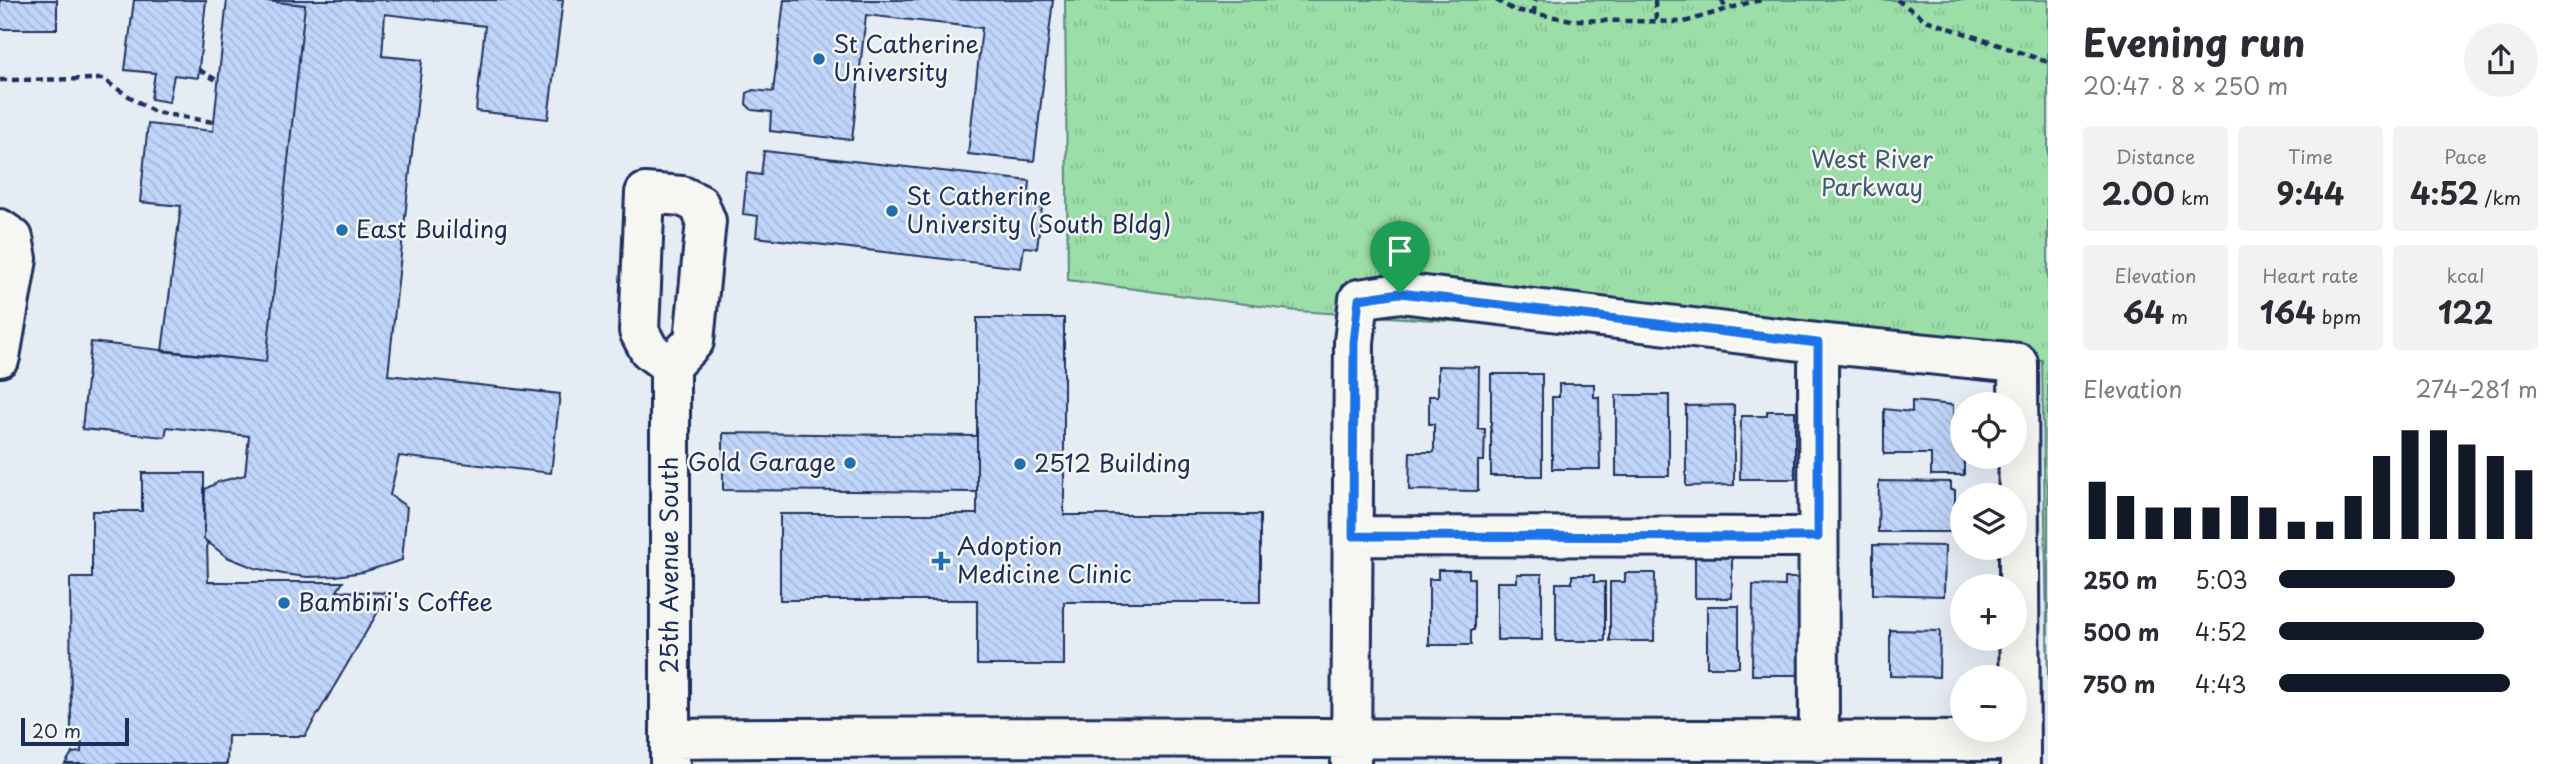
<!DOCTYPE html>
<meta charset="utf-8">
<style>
:root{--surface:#fff;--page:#f2f2f3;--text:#2b2b33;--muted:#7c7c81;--accent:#111827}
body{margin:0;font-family:"Playpen Sans",sans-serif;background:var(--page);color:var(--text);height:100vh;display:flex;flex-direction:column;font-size:26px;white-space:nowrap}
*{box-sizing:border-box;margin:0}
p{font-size:23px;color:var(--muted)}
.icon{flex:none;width:38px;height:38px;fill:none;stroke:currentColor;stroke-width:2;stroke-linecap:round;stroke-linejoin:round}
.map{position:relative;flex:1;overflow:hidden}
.panel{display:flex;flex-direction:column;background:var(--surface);width:525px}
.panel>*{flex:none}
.buttons{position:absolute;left:1950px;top:392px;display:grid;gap:14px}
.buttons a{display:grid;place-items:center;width:77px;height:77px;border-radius:50%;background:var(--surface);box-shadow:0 7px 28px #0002;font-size:35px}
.scale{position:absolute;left:21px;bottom:18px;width:108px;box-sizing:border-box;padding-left:7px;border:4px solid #1b2f5e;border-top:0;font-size:19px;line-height:24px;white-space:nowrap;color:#1b2f5e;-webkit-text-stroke:5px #f6f6f2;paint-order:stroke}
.pin{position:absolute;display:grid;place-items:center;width:60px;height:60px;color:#fff;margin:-72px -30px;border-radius:50% 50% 50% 0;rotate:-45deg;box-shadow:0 0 7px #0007}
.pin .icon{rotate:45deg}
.round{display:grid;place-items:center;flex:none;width:74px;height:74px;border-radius:37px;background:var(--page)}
.headline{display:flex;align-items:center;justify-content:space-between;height:119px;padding:0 35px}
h1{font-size:38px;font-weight:700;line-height:52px}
.stats{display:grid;grid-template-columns:repeat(3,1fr);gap:10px;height:119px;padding:7px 35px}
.stats div{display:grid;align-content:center;border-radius:7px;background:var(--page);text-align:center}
.stats b{font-size:30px;font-weight:700}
.stats small{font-size:19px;font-weight:400}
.stats p{font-size:19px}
.chart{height:196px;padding:14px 35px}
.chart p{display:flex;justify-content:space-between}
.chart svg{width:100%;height:126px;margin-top:7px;stroke:var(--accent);stroke-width:6}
ul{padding:0 35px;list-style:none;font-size:23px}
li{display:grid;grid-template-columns:112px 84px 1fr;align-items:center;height:52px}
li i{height:18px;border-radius:9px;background:var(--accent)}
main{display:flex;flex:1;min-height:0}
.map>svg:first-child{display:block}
</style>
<main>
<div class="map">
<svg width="2048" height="764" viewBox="0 0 2048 764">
<defs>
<pattern id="park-tufts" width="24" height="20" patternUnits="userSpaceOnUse" patternTransform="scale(1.75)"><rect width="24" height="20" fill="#9cdea8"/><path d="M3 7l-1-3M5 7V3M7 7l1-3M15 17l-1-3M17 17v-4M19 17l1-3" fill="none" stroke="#86bf93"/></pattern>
<pattern id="building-back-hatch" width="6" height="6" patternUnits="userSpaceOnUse" patternTransform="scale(1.75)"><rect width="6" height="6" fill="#c0d5fa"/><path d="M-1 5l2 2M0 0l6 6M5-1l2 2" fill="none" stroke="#a4b7d9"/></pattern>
</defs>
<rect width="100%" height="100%" fill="#e6ecf4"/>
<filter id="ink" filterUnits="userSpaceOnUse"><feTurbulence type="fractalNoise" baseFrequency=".0143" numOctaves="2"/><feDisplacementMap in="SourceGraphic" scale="14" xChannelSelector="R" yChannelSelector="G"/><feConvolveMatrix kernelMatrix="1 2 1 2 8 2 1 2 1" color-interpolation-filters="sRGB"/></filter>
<g filter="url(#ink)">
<path fill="url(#park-tufts)" stroke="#5c8683" stroke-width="2" d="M1065,0H2048V681L2042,360L1297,311L1068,280Z"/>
<path fill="url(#building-back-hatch)" stroke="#1b2f5e" stroke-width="2" d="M0,0H57V29H0Z
M134,0H206L198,78L174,75L169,102L151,99L155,73L125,70Z
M227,0H255L305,5L266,362L162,351L181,206L140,202L148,124L213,131Z
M255,0H563L548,119L476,111L485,26L385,14L382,56L422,60L388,375L560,394L551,473L399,456L390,495L407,507L402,560L363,572L336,576L308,577L283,574L255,568L227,557L204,539L205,489L218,482L245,475L249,436L167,427L165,437L82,429L91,342L266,362L305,5Z
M784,0H1053L1034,161L968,154L982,28L866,15L852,140L770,131L771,112L752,110L746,104L747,93L753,90L773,92Z
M764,151L1030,181L1028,205L1042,207L1037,248L1024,247L1021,268L756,237L758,216L743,214L747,173L761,175Z
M977,318H1064V515H1260V602H1064V665H977V600H780V514H977Z
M1438,366L1479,367L1478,429H1485L1484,461H1478V491L1409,490L1410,452H1434V424H1429V396H1438Z
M1491,374H1542V476H1491Z
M1559,384H1594V397H1599L1600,469H1552V397H1559Z
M1616,395H1669V476H1616Z
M1912,401L1953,405V418H1959V453L1964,457V475H1931V454H1884V409L1912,412Z
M1734,405V485L1686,486V406Z
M1767,411H1795V479H1740L1741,416H1767Z
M723,433L977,436V492L723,490Z
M142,473H204V539L207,542L208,582H343L337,591L389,593L305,736H228L227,764H65L72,753L81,752L82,733L71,732L70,578H92V511H142Z
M1879,481L1951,482V490H1955V532H1878Z
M1873,545L1945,546L1944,596L1873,594Z
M1695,556H1732V598H1695Z
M1438,570H1469V578H1474V630H1471V645H1429V579H1438Z
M1625,573H1655L1654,641H1610V582H1625Z
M1517,574H1542V640H1497V582H1517Z
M1572,575H1594V582H1605V641H1556V583H1572Z
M1785,578H1804L1803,675H1752L1753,585L1785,586Z
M1707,606H1739V667H1707Z
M1890,630L1940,631L1939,677L1890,676Z"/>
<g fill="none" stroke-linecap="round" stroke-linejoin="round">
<defs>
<path id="minor" d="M0,229L13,238L17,259L0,357
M1818,343L1819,742
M670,366L649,350L639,331L645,193L682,196L699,204L706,221L694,341L670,366V763
M1353,536L1818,537
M670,739C1120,734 1570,741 2020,741
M1351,764L1354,342L1359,299L1400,293L1818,343L2018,363L2020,764"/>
</defs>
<use href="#minor" stroke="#1b2f5e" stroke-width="44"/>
<path stroke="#1b2f5e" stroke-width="4.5" stroke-dasharray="7 5" stroke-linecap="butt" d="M1496,0L1514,10L1572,20L1684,22L1751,2L1765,0
M1722,0L1726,10
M1897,0L1926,20L2048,62
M1655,1L1656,22
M1534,14L1535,0
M199,70L218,81
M0,80L102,79L154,112L213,122"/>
<use href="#minor" stroke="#f6f6f2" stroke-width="38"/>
</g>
</g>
<g fill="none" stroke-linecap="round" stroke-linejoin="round" filter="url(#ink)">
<defs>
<path id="route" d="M1400,293L1818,343V537L1353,536L1354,342L1359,299Z"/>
</defs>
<use href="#route" stroke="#fff" stroke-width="14"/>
<use href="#route" stroke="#1a73e8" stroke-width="9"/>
</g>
<g fill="#1f6fb2" stroke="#f6f6f2" stroke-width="2.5">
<circle cx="819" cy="59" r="7"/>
<circle cx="892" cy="211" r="7"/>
<circle cx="342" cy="230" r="7"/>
<circle cx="850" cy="463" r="7"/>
<circle cx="1020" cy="464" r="7"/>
<path d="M937.5 550.5h7v7h7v7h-7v7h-7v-7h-7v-7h7z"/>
<circle cx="284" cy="603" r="7"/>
</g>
<g text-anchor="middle" stroke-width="5" stroke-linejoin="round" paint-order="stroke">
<g font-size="24" fill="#1b2f5e" stroke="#f6f6f2" text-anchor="start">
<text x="833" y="53">St Catherine<tspan x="833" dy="28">University</tspan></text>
<text x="906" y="205">St Catherine<tspan x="906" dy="28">University (South Bldg)</tspan></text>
<text x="356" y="238">East Building</text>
<text x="836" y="471" text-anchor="end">Gold Garage</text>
<text x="1034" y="472">2512 Building</text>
<text x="957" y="555">Adoption<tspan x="957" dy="28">Medicine Clinic</tspan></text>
<text x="298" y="611">Bambini's Coffee</text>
</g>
<g font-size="24" fill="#3b5b70" stroke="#f6f6f2">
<text x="1872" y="168">West River<tspan x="1872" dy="28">Parkway</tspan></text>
</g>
<g font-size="24" fill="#1b2f5e" stroke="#f6f6f2">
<text transform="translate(670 565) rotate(-90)" y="8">25th Avenue South</text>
</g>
</g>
</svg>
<div class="buttons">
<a><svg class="icon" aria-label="locate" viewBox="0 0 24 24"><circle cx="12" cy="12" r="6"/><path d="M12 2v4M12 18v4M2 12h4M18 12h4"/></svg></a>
<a><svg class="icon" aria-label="layers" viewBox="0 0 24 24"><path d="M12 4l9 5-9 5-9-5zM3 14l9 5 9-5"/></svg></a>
<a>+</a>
<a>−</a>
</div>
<div class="scale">20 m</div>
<div class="pin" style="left:1400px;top:293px;background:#1e9e55"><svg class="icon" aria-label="arrive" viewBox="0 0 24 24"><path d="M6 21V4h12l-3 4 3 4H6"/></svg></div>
</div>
<section class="panel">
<div class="headline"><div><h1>Evening run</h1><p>20:47 · 8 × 250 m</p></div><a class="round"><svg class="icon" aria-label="share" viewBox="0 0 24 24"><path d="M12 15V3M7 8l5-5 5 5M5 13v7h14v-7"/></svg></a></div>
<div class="stats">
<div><p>Distance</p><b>2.00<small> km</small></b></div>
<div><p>Time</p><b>9:44</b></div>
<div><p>Pace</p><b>4:52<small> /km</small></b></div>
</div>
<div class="stats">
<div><p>Elevation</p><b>64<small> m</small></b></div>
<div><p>Heart rate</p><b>164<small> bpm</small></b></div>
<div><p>kcal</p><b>122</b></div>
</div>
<div class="chart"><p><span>Elevation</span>274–281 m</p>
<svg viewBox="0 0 160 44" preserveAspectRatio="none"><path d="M5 44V24M15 44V29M25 44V33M35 44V33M45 44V33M55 44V29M65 44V33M75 44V38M85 44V38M95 44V29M105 44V15M115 44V6M125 44V6M135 44V11M145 44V15M155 44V20"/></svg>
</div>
<ul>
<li><b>250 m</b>5:03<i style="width:68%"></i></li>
<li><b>500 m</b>4:52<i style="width:79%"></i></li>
<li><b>750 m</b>4:43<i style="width:89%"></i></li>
</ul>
</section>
</main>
